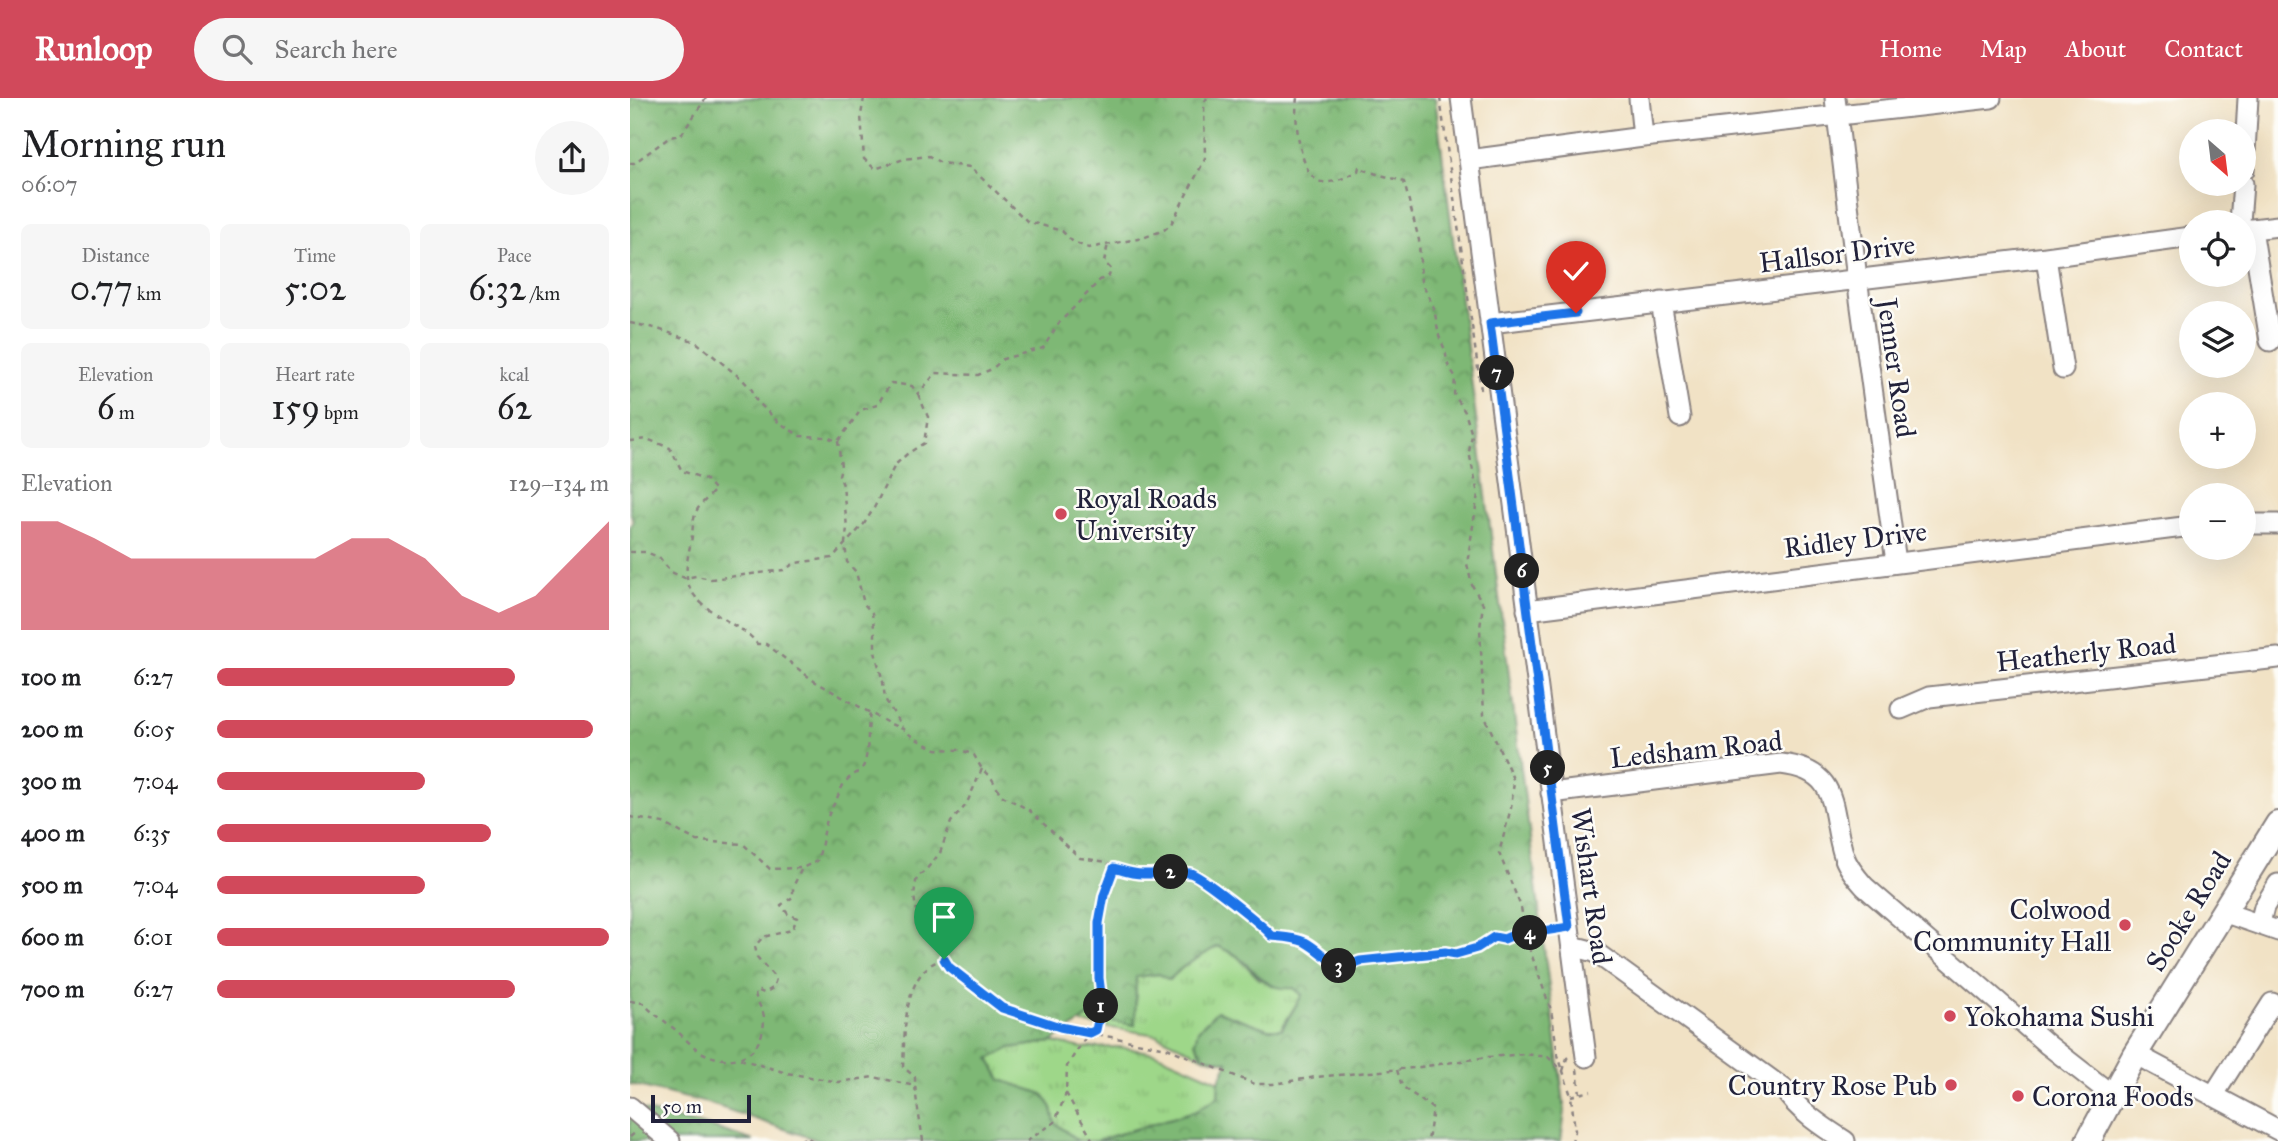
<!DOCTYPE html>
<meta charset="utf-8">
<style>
:root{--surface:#fff;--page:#f6f6f6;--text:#202124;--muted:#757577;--accent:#d1495b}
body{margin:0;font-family:"IM FELL Great Primer",serif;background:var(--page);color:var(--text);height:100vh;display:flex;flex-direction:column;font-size:26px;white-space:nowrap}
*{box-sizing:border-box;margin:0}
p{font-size:23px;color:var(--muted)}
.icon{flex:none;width:38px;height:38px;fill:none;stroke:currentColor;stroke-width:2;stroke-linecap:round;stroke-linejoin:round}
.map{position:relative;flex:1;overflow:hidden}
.panel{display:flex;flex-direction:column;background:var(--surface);width:630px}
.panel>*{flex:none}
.needle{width:46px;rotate:152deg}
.fabs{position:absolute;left:1549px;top:21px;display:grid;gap:14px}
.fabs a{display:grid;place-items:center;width:77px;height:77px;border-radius:50%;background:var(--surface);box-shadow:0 7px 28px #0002;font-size:35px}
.scale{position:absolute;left:21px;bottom:18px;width:100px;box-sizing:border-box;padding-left:7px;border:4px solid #22223b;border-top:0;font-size:19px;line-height:24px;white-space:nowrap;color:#22223b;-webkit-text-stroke:5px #fdfcf7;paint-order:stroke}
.pin{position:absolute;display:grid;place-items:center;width:60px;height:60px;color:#fff;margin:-72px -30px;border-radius:50% 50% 50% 0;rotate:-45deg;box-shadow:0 0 7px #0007}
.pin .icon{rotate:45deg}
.km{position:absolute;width:35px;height:35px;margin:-18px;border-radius:50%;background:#222;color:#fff;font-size:19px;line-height:35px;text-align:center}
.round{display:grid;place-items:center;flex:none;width:74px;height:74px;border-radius:37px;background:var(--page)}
.headline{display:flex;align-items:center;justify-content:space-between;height:119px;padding:0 21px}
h1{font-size:38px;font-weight:600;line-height:52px}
.stats{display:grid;grid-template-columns:repeat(3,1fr);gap:10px;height:119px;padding:7px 21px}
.stats div{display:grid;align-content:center;border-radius:10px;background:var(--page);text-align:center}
.stats b{font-size:35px;font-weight:600}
.stats small{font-size:19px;font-weight:400}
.stats p{font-size:19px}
.chart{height:196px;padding:14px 21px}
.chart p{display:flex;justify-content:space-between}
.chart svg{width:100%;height:126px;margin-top:7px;fill:var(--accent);opacity:.7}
ul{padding:0 21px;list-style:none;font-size:23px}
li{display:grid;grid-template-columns:112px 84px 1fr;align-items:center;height:52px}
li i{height:18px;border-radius:9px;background:var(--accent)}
header{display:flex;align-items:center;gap:42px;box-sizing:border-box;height:98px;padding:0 35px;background:var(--accent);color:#fff}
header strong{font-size:33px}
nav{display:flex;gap:38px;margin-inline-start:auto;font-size:24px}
.search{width:490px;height:63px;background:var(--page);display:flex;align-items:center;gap:18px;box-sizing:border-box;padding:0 24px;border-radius:38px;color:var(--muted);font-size:26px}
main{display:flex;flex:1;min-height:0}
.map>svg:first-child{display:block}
</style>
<header>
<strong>Runloop</strong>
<div class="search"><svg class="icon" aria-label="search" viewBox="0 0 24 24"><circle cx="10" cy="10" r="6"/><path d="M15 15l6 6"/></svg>Search here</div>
<nav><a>Home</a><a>Map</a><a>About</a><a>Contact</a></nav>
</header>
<main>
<section class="panel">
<div class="headline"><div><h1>Morning run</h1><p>06:07</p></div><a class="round"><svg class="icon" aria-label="share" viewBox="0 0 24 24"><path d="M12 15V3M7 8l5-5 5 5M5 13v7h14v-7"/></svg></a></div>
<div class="stats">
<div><p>Distance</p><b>0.77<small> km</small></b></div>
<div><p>Time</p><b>5:02</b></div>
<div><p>Pace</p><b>6:32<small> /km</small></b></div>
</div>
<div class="stats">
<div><p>Elevation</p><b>6<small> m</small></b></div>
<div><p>Heart rate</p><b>159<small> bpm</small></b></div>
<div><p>kcal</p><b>62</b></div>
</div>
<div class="chart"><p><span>Elevation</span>129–134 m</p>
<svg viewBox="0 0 160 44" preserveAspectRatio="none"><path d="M0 44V6L10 6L20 12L30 19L40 19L50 19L60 19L70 19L80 19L90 12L100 12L110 19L120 32L130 38L140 32L150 19L160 6V44z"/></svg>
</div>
<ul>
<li><b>100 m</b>6:27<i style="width:76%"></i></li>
<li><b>200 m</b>6:05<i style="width:96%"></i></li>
<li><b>300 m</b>7:04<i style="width:53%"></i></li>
<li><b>400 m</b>6:35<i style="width:70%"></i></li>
<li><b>500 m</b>7:04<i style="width:53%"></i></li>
<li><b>600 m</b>6:01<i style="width:100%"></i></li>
<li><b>700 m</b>6:27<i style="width:76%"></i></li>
</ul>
</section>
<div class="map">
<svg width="1648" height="1043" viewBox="0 0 1648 1043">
<defs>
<pattern id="grass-tufts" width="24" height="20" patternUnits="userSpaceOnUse" patternTransform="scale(1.75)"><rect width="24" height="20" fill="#9ed789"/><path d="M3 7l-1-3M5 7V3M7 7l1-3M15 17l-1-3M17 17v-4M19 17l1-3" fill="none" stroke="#88b877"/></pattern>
<pattern id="forest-crowns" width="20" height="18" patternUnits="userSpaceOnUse" patternTransform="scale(1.75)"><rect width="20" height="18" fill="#7eb875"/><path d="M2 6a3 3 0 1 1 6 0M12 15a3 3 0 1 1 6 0" fill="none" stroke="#679561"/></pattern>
</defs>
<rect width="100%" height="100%" fill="#fdfcf7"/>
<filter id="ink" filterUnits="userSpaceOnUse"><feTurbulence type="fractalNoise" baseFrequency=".0143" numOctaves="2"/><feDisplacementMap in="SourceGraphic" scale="14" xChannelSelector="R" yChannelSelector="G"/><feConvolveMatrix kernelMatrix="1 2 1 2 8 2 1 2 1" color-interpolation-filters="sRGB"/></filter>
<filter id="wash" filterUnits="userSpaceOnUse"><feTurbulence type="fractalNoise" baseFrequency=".00686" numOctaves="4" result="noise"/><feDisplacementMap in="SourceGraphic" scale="28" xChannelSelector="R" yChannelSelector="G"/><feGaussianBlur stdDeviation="1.57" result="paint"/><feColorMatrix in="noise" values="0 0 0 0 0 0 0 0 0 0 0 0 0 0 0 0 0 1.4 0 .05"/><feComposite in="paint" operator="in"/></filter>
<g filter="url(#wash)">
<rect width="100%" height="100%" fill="#f1e2c5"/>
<path fill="url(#grass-tufts)" stroke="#607c62" stroke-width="2" d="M588,848L607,858L629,881L664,890L672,897L651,931H638L590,914L565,944L574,959L527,937L449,925L458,919L505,927L506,879L529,876L539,882L553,869Z
M422,944L453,950L489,949L525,955L589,983L588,999L565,1013L466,1043H448L425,1025L422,1010L413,996L371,982L359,961L380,950Z"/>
<path fill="url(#forest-crowns)" stroke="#506d58" stroke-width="2" d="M0,0H805L935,1013L931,1043H466L565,1013L588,999L589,983L598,964L574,959L565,944L568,932L587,913L638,931H652L672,897L664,890C636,893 627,874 608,859C602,854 594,852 588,848L553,869L539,882L529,876L506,879L505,927L458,919L422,944L380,950L359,961L371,982L413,996L422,1010L425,1025L448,1043H190L81,1006L0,986V429L3,424L0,411Z
M0,1009L84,1030L124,1043H0Z"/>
</g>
<g filter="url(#ink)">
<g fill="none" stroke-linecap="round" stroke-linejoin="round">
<defs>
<path id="minor" d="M831,0L956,959
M1009,0L1013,39
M1205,0L1227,180L1266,464
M839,62L1013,39L1361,0
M1614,72L1618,0
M1610,124L1613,86
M1622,131L1640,243
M1614,132L1648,128
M1416,159L1433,271
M1031,204L1050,319
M860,225L1416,159L1561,139
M1614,426H1648
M897,512L1561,428
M1271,611L1299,599L1648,560
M921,695L1151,666C1213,673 1199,713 1214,758C1218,770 1227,780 1235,789L1418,947L1482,997
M1593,814L1648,833
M1630,825L1634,809L1648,786
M942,848L965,854L1154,991C1168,1013 1193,1029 1215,1043
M1505,956L1648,1032
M1583,998L1642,905L1648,908
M0,1009L40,1043"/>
<path id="major" d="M1458,1043L1505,956L1648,726"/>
</defs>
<use href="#minor" stroke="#8a8280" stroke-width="23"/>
<use href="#major" stroke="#8a8280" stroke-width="28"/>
<path stroke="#8a8280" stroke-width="2.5" stroke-dasharray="5 5" stroke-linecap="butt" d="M234,0L231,17L234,61L245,71L274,61L299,58L311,65L340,69L397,123L432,133L443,144L459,150L513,140L534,132L541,126L575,61L574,5L577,0
M667,0C664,18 669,80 692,84C703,86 718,78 728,73L729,69C744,77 759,78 774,84L789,142L791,183L804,210L809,238L815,252L818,267L825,278L824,296L835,314L842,337L839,354L848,396L837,466L842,487L853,506L850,530L854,617L884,683L881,710L869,755L891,809L896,841L921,912L928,957L933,973
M810,0L851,292
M0,65H4L40,39L51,37L76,0
M0,225L25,230L66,244L113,282L122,292L126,302L147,323L170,338L196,339L208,343L231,312L247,307L261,285L282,288L288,296L306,275L348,277L362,271L373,261L413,250L429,225L470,182L479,178L481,171L474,164L478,146
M0,343L17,341L40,350L52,373L75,381L85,392C79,399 67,408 65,417C62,426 63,435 61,444C50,488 59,500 97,523C109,531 119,534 127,546H136L184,583L258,625L273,631L284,640L306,651L331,652L344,657L352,671L362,681L371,697L399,712L450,760L477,764C499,786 535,769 561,776C573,778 579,787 587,795C602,808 620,819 635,831L641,838C653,839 664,839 675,844C688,851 698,863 712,870L731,863L815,854C826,856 836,854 847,850C853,847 859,840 866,840C885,838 904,833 925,831
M208,343L211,369L209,377L213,387L217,430L215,445L217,464L226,474L234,506L242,515L245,536V554L253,584L255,601L272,629
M0,454H15L29,459L41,474L55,480L66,478L81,481L154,472L165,465L202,460L234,426L244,410L265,367L277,356L294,345L298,319L288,296
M352,671L336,707L321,724L310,755L295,773L287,779C282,801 284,809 295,829H305L314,861L319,869L372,910L430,929L537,950L625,986H643L686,979L783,970L858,959L895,956L918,959L933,973L941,998L945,1033L942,1043
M0,719L33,725L67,743L113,746L140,771L172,770
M0,903L13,905C24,917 30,919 42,929C53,937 62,950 75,956C106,970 134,956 134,920C134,912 126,904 125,895L129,893L134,895L143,890L146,881L127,859L125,848L133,839L162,832L167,820L158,816L151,807L163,799V789L172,770L187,763C194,746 193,723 204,706C208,700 211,688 216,683C223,675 232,675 235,664C239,649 237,631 240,615
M110,961L157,975L209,984L244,979L285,988
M947,971L950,995
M767,972L772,988L803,1011L798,1043
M933,973L937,960L941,957
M436,995L463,1043
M941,998L961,993
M0,1039L7,1033
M170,1043L176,1039L183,1043
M293,1043C290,1020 285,1002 285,979L273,969C275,936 272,871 314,861
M397,1043L425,1024L436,995L437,968L457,937L466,931L472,904L469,880V825L474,797L483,770"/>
<use href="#minor" stroke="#fff" stroke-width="19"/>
<use href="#major" stroke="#fff" stroke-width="24"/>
</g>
</g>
<g fill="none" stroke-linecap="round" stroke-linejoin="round" filter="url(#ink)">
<defs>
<path id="route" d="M314,861L319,869L372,910L430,929L460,935L466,932L472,904L469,880V825L474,797L484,770C494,773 505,777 516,776C531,776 545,773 560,775C570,777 634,828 642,838C653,839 664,839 675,844C688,851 698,863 712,870L730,863L815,854L826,856L847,850L864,839L874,841L888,835L895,836L939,829L860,225L946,215"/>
</defs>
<use href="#route" stroke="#fff" stroke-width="14"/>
<use href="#route" stroke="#1a73e8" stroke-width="9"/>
</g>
<g fill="#d1495b" stroke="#fdfcf7" stroke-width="2.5">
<circle cx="431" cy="416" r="7"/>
<circle cx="1495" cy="827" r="7"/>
<circle cx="1320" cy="918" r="7"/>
<circle cx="1321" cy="987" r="7"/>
<circle cx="1388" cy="998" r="7"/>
</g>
<g text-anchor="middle" stroke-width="5" stroke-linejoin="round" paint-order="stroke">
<g font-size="28" fill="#22223b" stroke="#fdfcf7">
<text transform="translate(1207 155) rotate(-7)" y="10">Hallsor Drive</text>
<text transform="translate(1267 270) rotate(82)" y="10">Jenner Road</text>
<text transform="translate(1225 441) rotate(-7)" y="10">Ridley Drive</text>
<text transform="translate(1456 554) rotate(-6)" y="10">Heatherly Road</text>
<text transform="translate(1066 651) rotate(-6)" y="10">Ledsham Road</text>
<text transform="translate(962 788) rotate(82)" y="10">Wishart Road</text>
<text transform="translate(1558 813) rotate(-58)" y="10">Sooke Road</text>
</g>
<g font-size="28" fill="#22223b" stroke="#fdfcf7" text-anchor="start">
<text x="445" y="410">Royal Roads<tspan x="445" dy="32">University</tspan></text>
<text x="1481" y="821" text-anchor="end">Colwood<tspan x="1481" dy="32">Community Hall</tspan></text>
<text x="1334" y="928">Yokohama Sushi</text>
<text x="1307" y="997" text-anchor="end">Country Rose Pub</text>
<text x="1402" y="1008">Corona Foods</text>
</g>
</g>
</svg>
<div class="fabs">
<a><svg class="needle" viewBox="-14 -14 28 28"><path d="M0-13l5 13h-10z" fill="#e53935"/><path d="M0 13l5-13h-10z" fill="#757577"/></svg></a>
<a><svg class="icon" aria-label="locate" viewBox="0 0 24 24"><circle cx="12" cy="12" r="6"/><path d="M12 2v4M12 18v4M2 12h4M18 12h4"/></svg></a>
<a><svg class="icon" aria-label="layers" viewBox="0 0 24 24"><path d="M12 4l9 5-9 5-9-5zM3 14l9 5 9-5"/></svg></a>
<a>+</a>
<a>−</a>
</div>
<div class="scale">50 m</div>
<div class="pin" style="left:314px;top:861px;background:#1e9e55"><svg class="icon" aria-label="arrive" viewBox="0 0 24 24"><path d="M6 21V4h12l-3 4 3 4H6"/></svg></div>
<div class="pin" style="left:946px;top:215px;background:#d93025"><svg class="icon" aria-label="check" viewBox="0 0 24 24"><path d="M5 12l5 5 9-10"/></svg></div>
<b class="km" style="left:471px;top:908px">1</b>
<b class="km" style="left:541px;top:774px">2</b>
<b class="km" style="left:709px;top:868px">3</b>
<b class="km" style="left:900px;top:835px">4</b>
<b class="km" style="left:918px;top:670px">5</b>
<b class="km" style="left:892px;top:473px">6</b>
<b class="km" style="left:867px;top:275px">7</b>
</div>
</main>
